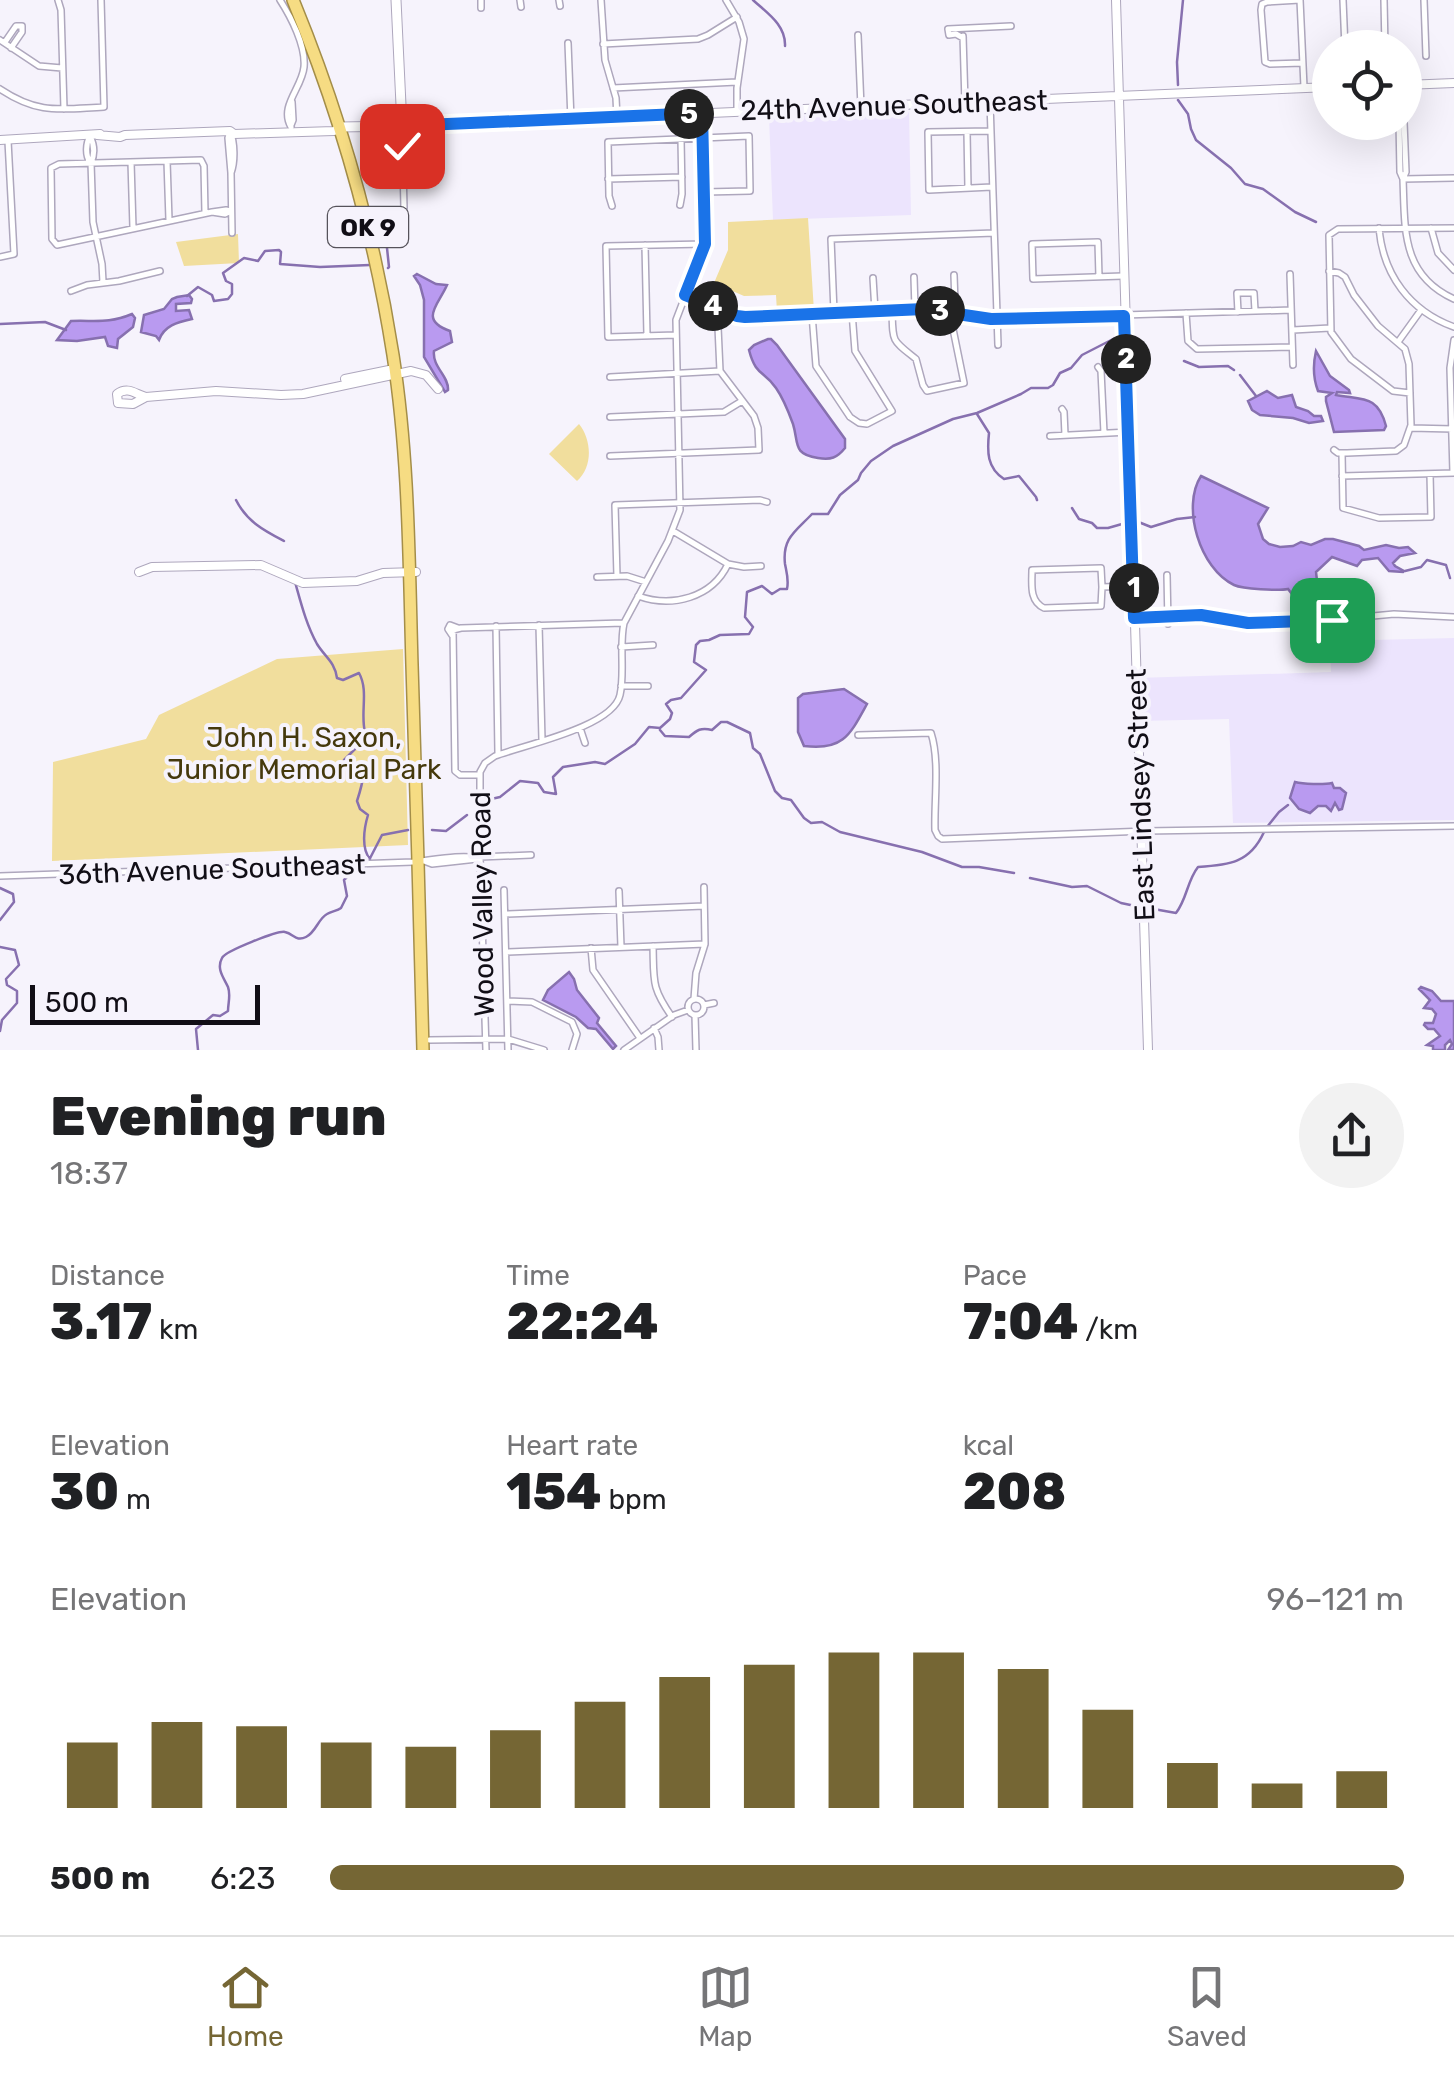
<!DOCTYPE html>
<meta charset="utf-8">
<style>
:root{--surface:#fff;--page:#f2f2f2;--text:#202124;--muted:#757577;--line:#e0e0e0;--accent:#756634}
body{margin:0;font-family:Rubik,sans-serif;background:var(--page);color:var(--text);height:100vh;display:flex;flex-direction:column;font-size:38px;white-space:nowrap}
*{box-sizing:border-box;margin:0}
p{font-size:32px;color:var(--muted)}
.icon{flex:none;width:55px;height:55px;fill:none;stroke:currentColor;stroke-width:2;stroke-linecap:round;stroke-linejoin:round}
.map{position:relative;height:1050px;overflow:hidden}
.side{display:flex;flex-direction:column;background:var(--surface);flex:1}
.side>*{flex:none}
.fabs{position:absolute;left:1312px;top:30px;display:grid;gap:20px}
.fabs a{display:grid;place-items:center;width:110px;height:110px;border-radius:50%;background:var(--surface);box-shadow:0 10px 40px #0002;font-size:50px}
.scale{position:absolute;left:30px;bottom:25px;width:230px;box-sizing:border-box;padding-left:10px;border:5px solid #110e16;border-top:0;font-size:28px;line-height:35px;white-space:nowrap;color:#110e16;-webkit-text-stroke:8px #f6f3fc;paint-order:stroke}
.pin{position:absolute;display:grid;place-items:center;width:85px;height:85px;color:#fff;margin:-42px;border-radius:20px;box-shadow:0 5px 15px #0006}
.km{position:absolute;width:50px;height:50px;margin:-25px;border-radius:50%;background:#222;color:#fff;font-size:28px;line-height:50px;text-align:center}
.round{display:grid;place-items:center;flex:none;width:105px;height:105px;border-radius:52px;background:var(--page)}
.headline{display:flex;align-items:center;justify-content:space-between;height:170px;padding:0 50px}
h1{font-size:55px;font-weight:800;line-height:75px}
.metrics{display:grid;grid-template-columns:repeat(3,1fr);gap:15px;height:170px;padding:10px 50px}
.metrics div{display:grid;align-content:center}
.metrics b{font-size:50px;font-weight:800}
.metrics small{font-size:28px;font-weight:400}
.metrics p{font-size:28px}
.chart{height:280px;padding:20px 50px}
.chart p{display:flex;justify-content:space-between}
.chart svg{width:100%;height:180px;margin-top:10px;stroke:var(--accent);stroke-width:6}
ul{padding:0 50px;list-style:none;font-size:32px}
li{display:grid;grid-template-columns:160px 120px 1fr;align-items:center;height:75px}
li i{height:25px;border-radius:12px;background:var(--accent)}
.dock{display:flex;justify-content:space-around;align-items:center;height:140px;border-top:2px solid var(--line);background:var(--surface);font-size:28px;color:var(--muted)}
.dock a{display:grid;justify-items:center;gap:5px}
.dock .selected{color:var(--accent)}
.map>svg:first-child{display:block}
</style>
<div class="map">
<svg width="1454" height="1050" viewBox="0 0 1454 1050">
<rect width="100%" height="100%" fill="#f6f3fc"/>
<path fill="#ece4fd" d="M909,112L911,215L773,220L769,117Z
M1454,638V820L1233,823L1229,719L1138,721L1136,678L1331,672L1330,641Z"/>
<path fill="#f1de9d" d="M808,218L814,311L777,312L776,295L744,296L714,283L728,250V222Z
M238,234L239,263L184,266L176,242Z
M579,424C592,440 593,467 577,481L549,454Z
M403,649L408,845L52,861L53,762L146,739L159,715L277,659Z"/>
<path fill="#b99af0" stroke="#8770af" stroke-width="2.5" d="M417,274L436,284L447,285C439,304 418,320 450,331L452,342L434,351C432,367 449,376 448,390L445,392L424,357V300L420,285L414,276Z
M189,295L192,299L191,303L176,304V311L189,310L192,319C177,322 164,326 159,340L156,336L141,332L144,315L164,309L172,299L177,297Z
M132,314L135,318L133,327L118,339L117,348L108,346L105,337L77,341L57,340L71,321C95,320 108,324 132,314Z
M768,339H771L777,345L845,439V448C837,458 831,460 818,458C792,454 799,443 793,424C789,413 783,398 776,388C764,370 756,377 749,350L754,345Z
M1316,351L1330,376L1349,390L1350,393L1337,392L1336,395C1363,400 1378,395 1386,426L1384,430L1334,432L1326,401V397L1332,393L1318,391C1313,378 1313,364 1316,351Z
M1267,391L1278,398L1292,395L1296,407L1308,411L1314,416H1321L1323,421L1309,423L1293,418L1260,415L1252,410L1248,401Z
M1201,476L1268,508L1258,524L1263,539L1269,544L1280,547L1293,546L1301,542L1311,545L1325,539H1333L1359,546L1364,550L1386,545L1399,548L1408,547L1415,553L1400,556L1393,563L1395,566L1404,571L1403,572L1389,571L1378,558L1362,560L1357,566L1332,557L1316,572L1318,589L1313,596L1309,617L1306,620L1295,598L1288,589C1278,591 1243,589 1234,585C1200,569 1181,507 1201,476Z
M844,689L867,704C850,735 843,751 804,746L798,732V698L803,694Z
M1295,782C1303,784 1323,785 1332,783L1334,788H1340L1346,793L1342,809L1339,810L1335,803L1331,811L1326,806H1318L1310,813L1299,809L1290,798Z
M569,972L574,979L577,990L599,1018L597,1023L616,1046L613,1049L596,1029L588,1028L576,1017L543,1000L548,990Z
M1421,987L1432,991L1441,1001H1454V1050H1448L1452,1044L1450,1040L1445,1045V1050H1433V1046L1427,1045L1440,1036L1434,1029H1428L1424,1025L1425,1023H1433L1436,1014L1432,1009L1424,1008L1430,1000L1419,989Z"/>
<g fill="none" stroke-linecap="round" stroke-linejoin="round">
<path stroke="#8770af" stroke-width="2.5" d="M753,0C767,13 786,25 785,46
M1178,85L1177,62L1183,0
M1178,100L1188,114L1191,129L1196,140L1231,168L1245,184L1263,189L1295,212L1316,222
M765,116L779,114
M391,246L402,239
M387,248L389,267L388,268
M187,296L198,287L212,295L214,301L228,299L232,294V284L226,281L223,273L244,258L258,261L265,251L279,250L281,252L280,264L320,267L370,265
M0,324L45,322L66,330
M1184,361L1199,367L1228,366L1234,370
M1240,375L1256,396
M977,414L989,433C987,452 987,468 1004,479L1019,476L1036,497L1037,500
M236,500C247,522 265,531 284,541
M1072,508L1079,519L1092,523L1097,528H1108L1129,522
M1136,521L1151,527L1177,519L1195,517
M1405,571L1421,567L1427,560L1446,565L1450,578
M295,582C301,603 306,624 317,644C325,657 335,662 337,678L343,680L359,673C369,691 360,713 365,732L357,747L344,760L350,769L361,768L364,771C363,780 360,792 357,801L360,809L368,815C364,828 361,849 370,859
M660,730L665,736L689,737C697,730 701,727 712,730L721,722H727L750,733L753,748L760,754L775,791L782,798L791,800L804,818L811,823L822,822L840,832L922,852L962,867H979L1014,873
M487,800L500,797L520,781L538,783L544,792L556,794L553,777L563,767L595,762L605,764L635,744L649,727L660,728L670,719L672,713L666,704L671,700L681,698L706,670L694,662L696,645L700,641L709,640L720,635L749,634L753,627L745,617L747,592L762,586L772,594L780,589H787C789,580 787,574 785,564C782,538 796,531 812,514H828L840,495L858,480L861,473L871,461L893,446L953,419L977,413L1021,394L1031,388H1048L1053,385L1060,373L1071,368L1082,355L1119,336
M1267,827L1279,812L1288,805
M432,830L446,831L467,815
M1030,878L1072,887L1087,886L1121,903L1140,907
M0,888L13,894L14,902L0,920
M1148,908L1176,913C1187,899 1187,881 1198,867C1229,865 1250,863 1264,832
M0,947L15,950L19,965L6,979L7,985L17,991V1003L2,1020L0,1031
M198,1050L196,1029L213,1015L220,1016L228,1011C228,1003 231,995 228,987C224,978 216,969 222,958C225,951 279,930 285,932C294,934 296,942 306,937C316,932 318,919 327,914C332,911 337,911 341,908L347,896L344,880L351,873L366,866L382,835L408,830"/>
<defs>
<path id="minor" d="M58,0L61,10L64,109
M280,0C291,17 306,46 304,67C302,88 279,106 291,127
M481,0V8
M520,0L521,7
M559,0L560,6
M601,0L605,60L616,98L617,118
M726,0L739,22L744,39L737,88V112
M1300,0L1267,2L1262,4L1261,10L1265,62L1270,64L1302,63
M1300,0L1304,87
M1343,0L1345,48
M1384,0L1385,48
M1424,0L1426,56
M858,35L861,107
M963,36L965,103
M963,38L956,34L949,35L948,29L1011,26
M0,40L39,66L62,68
M5,42L16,26H22V32L11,48
M568,43L571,120
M603,44L698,39L708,35L737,17
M613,88L737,82
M0,89C39,115 60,109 104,107L101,0
M990,102L998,345
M1399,122L1400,172L1403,179
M1404,122L1406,172L1403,179C1405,229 1401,275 1454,299
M291,125L293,120L292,102
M402,126L404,208
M230,131C235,143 235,162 231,173L228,138Z
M991,131L928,132L929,190L992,187
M967,132L968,188
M90,136C94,144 95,154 91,163L93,222L102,264L103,282
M90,136C86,143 85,155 90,162
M167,161L169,220
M131,162L133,228
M231,173L232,233
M608,179L682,177
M1403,179L1454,178
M680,205L682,194L681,139
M612,206L609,196L608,142L749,136L750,191L705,192
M226,210L231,211L225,214L212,212Z
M205,213L204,166L201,160L59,164L51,168L52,239L57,245L212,212
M1379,228C1383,275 1410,311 1454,327
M1431,228L1438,253L1454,270
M645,245L647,335
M0,257L14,254L8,141
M1329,271L1339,273L1345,277L1354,295L1378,326L1405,349L1409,364L1411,425L1404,445L1396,451L1347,453H1338L1334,450
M1290,274L1293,365
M914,277L915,309
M1099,277L1098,242L1032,244L1033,279L1123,276
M873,278L875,311
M71,291L87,285L119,281L160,271
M685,295L734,315L745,317L924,309L991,319L1291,310
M892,310C893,343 891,339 916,359L923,385L927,391L964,383L952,324L955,303L954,275
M834,312L831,239L994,233
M1238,312L1237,293H1254L1255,311
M1186,313L1188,341L1197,349L1292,347
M812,314L816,366L850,417L859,423L867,424L892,411L855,351L852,312
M1293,330L1330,328
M676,335L608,337L606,246L705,244
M1398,342L1421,310
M1098,367L1101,371L1104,433
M610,377L720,371
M1410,393L1393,391L1351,359L1331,332L1329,235L1338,229L1454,228
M1062,409L1064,412L1065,435
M610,417L724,412L742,401
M1411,428L1453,429
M1050,436L1129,432
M1342,453L1343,508L1379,518L1431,517L1430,474
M610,456L759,450L758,428L754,416L720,371L718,327L723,310
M1453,473L1450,368L1454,340
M1342,476L1454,473
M673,531L728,564L744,567L761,566
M1167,575L1168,624
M617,576L615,505L760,500L767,502
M597,577L627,576L646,582
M1102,587L1101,606L1044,608C1029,601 1032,584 1032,570L1101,568L1102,587L1133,586
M638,596C672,608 712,598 728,564
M1134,618L1201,615L1248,623L1320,621L1394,614L1454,617
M539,625L542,740
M496,626L498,753
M452,635L448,629L450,625L458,628
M621,647L653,645
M621,686H648
M580,728L585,743
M858,735L931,733C940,761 934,801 935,830L938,836L942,839L1146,831L1454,826
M479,775H460L455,771L453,630L461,628L623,623
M480,857L531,855
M424,861L432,864L477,859
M0,876L413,862C434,860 458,854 480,858
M504,890L508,1050
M619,891L621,947
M505,914L704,906
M653,946C654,981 651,987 672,1017
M591,948L593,970L640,1038
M506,952L705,944
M688 1007a8 8 0 1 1 16 0a8 8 0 1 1-16 0Z
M694,999L696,973L705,944L704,887
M507,1001L532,1002L572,1022L577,1034L572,1050
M704,1005L714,1003
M695,1015L696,1050
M654,1028L658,1037L659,1050
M429,1040L508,1039L544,1050
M486,1050L480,858V772L485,763L495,756C524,745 613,727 620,695C625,673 619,646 624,623L668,541L680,510L676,320L705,244L702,113
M624,1050L674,1015L688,1010"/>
<path id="tertiary" d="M1116,0L1148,1050
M1405,85L1454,83
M402,126L1330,87
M97,135L120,137L125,135L230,131L234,134L334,131L340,127
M0,140L100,134
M345,379L389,370L394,373
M146,397C135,394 128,386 117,394L118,403L133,404L146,397L216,391L281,395L303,394L411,371L426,375L438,389
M139,572L152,567L261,565L303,583L357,581L383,573L416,572"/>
<path id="secondary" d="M340,127L402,126L396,0"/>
<path id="trunk" d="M293,0C340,114 374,233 393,355C409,458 409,562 412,665C416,793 420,922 423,1050"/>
</defs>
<use href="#minor" stroke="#aea7bd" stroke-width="8"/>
<use href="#tertiary" stroke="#aea7bd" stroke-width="10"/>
<use href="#secondary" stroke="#aea7bd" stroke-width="11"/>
<use href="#trunk" stroke="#a48e49" stroke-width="14"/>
<use href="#minor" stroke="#fff" stroke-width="5"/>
<use href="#tertiary" stroke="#fff" stroke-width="8"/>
<use href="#secondary" stroke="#fff" stroke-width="9"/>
<use href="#trunk" stroke="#f6dc83" stroke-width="11"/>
</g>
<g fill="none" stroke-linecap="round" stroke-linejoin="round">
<defs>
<path id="route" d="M402,146V126L702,113L705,244L685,295L737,316L745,317L924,309L991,319L1124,316L1134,618L1201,615L1248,623L1332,620"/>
</defs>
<use href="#route" stroke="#fff" stroke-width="20"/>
<use href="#route" stroke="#1a73e8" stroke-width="12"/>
</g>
<g text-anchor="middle" stroke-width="8" stroke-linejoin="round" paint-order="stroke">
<rect fill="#f6f3fc" stroke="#56535b" stroke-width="2.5" x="328" y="207" width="80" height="40" rx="8"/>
<g font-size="25" font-weight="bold" fill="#110e16">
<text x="368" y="236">OK 9</text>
</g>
<g font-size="28" fill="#110e16" stroke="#f6f3fc">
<text transform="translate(894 105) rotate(-2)" y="10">24th Avenue Southeast</text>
<text transform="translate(1140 795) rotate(-92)" y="10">East Lindsey Street</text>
<text transform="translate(212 869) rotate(-2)" y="10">36th Avenue Southeast</text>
<text transform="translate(482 904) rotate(-91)" y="10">Wood Valley Road</text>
</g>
<g font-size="28" fill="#45390c" stroke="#f6f3fc">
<text x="304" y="747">John H. Saxon,<tspan x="304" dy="32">Junior Memorial Park</tspan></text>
</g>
</g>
</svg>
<div class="fabs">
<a><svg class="icon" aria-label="locate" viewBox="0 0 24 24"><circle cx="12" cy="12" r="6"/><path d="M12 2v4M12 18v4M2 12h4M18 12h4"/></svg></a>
</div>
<div class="scale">500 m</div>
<div class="pin" style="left:1332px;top:620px;background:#1e9e55"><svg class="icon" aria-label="arrive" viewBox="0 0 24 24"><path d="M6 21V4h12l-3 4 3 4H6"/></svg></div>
<div class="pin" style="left:402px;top:146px;background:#d93025"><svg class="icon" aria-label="check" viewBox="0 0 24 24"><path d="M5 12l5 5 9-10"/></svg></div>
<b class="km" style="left:1134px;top:588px">1</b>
<b class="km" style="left:1126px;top:359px">2</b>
<b class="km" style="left:940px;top:311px">3</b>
<b class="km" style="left:713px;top:306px">4</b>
<b class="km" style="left:689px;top:114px">5</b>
</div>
<section class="side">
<div class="headline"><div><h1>Evening run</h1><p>18:37</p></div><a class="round"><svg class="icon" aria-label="share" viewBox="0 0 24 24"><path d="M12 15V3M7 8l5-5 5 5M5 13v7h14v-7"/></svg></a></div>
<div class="metrics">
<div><p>Distance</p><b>3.17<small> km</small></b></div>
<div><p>Time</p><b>22:24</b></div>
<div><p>Pace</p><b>7:04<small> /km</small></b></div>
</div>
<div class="metrics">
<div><p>Elevation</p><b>30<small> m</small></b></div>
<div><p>Heart rate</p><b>154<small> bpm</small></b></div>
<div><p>kcal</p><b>208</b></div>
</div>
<div class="chart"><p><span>Elevation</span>96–121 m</p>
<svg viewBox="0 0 160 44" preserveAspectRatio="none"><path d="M5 44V28M15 44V23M25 44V24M35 44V28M45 44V29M55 44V25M65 44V18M75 44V12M85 44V9M95 44V6M105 44V6M115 44V10M125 44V20M135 44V33M145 44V38M155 44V35"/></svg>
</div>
<ul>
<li><b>500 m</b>6:23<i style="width:100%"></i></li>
</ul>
</section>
<nav class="dock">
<a class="selected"><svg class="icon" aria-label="home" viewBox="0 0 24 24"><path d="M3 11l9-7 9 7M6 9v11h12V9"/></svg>Home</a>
<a><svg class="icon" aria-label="map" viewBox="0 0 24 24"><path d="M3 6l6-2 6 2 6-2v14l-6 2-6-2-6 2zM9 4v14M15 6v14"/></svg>Map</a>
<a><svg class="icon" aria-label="saved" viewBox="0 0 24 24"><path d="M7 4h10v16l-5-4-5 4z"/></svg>Saved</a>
</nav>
